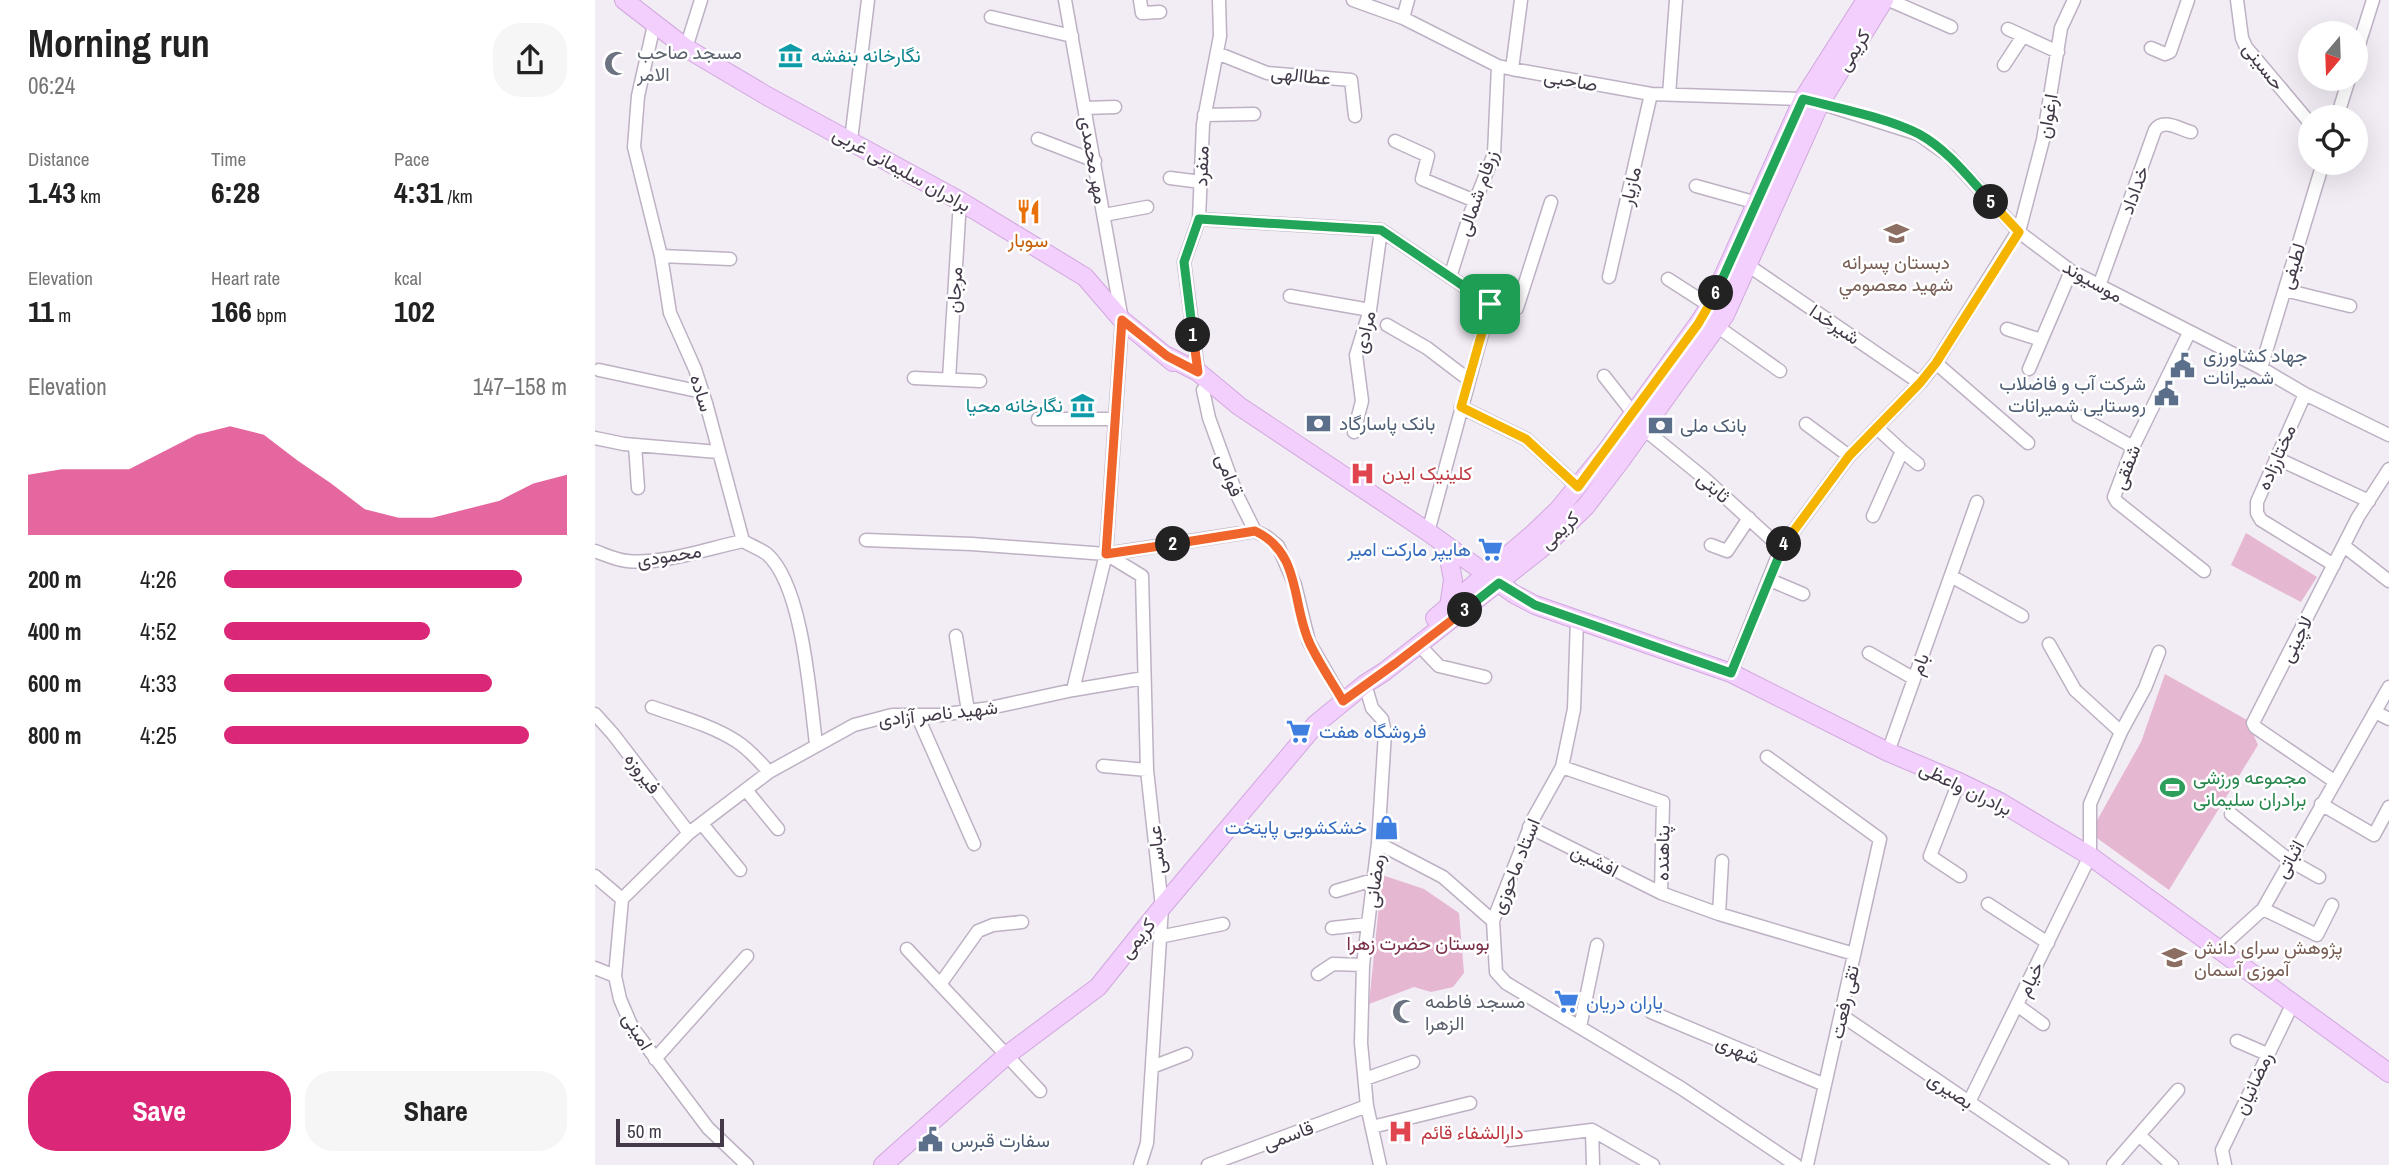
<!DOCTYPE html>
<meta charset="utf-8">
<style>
:root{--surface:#fff;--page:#f6f6f6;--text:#222;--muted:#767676;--accent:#db2777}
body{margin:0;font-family:"Archivo Narrow",Vazirmatn,sans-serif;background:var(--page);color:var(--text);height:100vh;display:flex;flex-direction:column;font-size:26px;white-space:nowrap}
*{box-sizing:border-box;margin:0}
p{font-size:23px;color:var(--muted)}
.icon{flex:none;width:38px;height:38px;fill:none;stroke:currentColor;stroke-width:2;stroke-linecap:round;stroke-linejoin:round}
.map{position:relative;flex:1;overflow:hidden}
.panel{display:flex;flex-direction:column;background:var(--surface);width:595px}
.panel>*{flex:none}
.needle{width:46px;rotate:199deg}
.tools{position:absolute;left:1703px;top:21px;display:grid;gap:14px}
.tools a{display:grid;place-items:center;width:70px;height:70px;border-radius:50%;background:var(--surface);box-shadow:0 7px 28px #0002;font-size:35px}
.scale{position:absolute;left:21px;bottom:18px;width:108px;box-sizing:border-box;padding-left:7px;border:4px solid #433949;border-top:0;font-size:19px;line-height:24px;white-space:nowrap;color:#433949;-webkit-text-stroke:5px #fff;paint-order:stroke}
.pin{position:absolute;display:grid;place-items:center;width:60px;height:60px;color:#fff;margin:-30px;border-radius:14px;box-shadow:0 4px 10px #0006}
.km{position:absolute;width:35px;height:35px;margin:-18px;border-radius:50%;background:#222;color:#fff;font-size:19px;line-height:35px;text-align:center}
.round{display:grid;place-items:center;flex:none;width:74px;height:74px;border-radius:28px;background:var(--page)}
.overview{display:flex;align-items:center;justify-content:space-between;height:119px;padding:0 28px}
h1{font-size:38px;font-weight:700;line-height:52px}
.stats{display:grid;grid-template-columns:repeat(3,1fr);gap:10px;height:119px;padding:7px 28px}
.stats div{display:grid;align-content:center}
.stats b{font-size:30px;font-weight:700}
.stats small{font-size:19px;font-weight:400}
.stats p{font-size:19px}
.chart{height:196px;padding:14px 28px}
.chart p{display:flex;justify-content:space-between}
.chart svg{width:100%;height:126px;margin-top:7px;fill:var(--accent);opacity:.7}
.cta{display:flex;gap:14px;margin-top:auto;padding:14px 28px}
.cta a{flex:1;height:80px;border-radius:28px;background:var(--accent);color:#fff;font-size:28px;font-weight:700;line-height:80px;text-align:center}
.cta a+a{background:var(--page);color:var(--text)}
ul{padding:0 28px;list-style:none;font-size:23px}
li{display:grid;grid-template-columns:112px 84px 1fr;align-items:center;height:52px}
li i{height:18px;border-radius:9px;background:var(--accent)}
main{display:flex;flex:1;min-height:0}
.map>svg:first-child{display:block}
</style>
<main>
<section class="panel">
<div class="overview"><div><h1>Morning run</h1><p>06:24</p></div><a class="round"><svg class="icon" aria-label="share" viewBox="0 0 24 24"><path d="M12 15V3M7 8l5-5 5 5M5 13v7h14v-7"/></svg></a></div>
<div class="stats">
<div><p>Distance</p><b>1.43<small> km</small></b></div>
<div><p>Time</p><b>6:28</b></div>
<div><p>Pace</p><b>4:31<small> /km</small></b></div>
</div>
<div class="stats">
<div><p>Elevation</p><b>11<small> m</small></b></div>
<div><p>Heart rate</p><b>166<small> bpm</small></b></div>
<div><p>kcal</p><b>102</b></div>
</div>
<div class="chart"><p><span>Elevation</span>147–158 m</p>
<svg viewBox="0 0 160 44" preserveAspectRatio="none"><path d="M0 44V23L10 21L20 21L30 21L40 15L50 9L60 6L70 9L80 18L90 26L100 35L110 38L120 38L130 35L140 32L150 26L160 23V44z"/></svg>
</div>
<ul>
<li><b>200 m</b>4:26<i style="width:87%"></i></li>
<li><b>400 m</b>4:52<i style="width:60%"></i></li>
<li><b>600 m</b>4:33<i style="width:78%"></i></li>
<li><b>800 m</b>4:25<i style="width:89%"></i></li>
</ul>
<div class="cta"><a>Save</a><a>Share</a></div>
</section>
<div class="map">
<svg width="1794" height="1165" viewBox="0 0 1794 1165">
<rect width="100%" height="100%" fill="#f2ecf5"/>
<path fill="#e6b7d0" d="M1651,533L1722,577L1706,602L1636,565Z
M1570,674L1652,720L1663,745L1574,890L1495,833L1546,742Z
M787,875L829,889L864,913L869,973L858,987L836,992L819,987L774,1004Z"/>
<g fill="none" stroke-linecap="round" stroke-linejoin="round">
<defs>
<path id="street" d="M470,0L527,320L511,554L478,690
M545,0L547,13L565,12
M758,0L808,18L903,66L917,69L1056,94L1208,99
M1294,0L1356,27
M1642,0L1647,38L1651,47L1715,123
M396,17L477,36
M808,18L813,0
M59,25L43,96L39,147L66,256L75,313L100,369L111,403L148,541C155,545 165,549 172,554C208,586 215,697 221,744
M1413,29L1463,52
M91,48L106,0
M1556,48L1570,54L1575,52L1593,0
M622,53L672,73L756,80L760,116
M1760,57L1778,0
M1409,65L1428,36
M917,69L926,0
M1074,95L1081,0
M1225,103L1323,134L1354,156L1424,232L1476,271L1666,368L1710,394L1794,435
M490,108L520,107
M609,115L659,114
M1742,117L1754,79
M443,139L500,161
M256,140L273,0
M800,141L833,156L827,179L880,201
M575,178L606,182
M1101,186L1162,203
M509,215L552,207
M604,219L786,230L895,304L922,308L956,202
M66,256L135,259
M1154,266L1325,383
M855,277L875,214L899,154L903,66
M1014,277L1056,94
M1073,279L1115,306
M1504,286L1560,130C1568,118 1584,129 1596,132
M1690,290L1755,306
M695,296L775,310
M792,325L832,348L874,380
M1123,327L1185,371
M1412,329L1446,340
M1594,333L1538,447L1519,497L1522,502L1609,571
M1341,363L1433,443
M1666,368L1728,163
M1434,369L1476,271
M4,370L107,392
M603,372L589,262L604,219L608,124L625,36L624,0
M1009,376L1038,413
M319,378L385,381
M354,379L365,201
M608,390L614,418L642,495L660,531L672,537L683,546L700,585L714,642L748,701
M1710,394L1662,502V513L1666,520L1739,565
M866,407L931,439L983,487
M1483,416L1538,447
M443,419H520
M1211,424L1254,456
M1049,429L1109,478L1186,548
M759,432L767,401L761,355L775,310L786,230
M0,438L29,444L123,452
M40,445L43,488
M1307,451L1323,464
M1681,458L1774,501
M1278,516L1307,451L1282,428
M833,532L895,304
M271,540L377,544L511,554L660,531
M1116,545L1132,551L1154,518
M1749,546L1794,581
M0,551C11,555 21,560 32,561C67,565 114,548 148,541
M511,554L547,576L552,770L567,907L552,1143L545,1165
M1356,576L1427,616
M1175,580L1208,594
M982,620L979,709L967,767L938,819L898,921L901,972L911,983L1086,1088L1201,1165
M361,636L373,711
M1454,644L1480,690L1526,732
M824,645L844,666L890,677
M1274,653L1318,678
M1136,673L1186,548L1254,456L1325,383L1341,363L1425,228L1448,140L1466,28L1479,0
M770,684L777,708L787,719L790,733L783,843L768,965L766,1043L772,1106L785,1165
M57,707C85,717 116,725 141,741C154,749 164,761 174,772
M1780,712L1794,719
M0,714L18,734L94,833
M322,715L379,844
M1293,752L1382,502
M1172,757L1285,839L1212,1165
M508,766L552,770
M967,767L1068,802L1066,893
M1739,781L1660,727L1658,723L1763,517L1794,469
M1364,782L1335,856L1365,876
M151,790L183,829
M1726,804L1779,835L1794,807
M1636,814L1694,860L1724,877
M107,824L145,870
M934,827L1066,893L1124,914L1259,954
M783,843L848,877L898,921
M0,876L27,899L20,976L25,999L37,1027L113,1128L152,1165
M741,891L778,880
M27,899L94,833L174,772L259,725L297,715H345L395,708L478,690L549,678
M1393,904L1453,943
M1668,909L1722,935L1737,905
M1124,914L1127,861
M737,928L773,924
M564,937L628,924
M312,949L445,1091
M1624,949L1668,909L1794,687
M0,968L20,976
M723,974L738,964L768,965
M346,983L383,931L398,925L427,922
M1422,1005L1448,1024
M1056,1012L1230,1085
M1246,1015L1467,1165
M985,1027L1002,945
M1642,1041L1672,1054
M60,1059L152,956
M557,1067L591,1054
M770,1079L818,1062
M1374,1102L1495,856V804L1526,732L1550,688L1564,652
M777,1127L875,1103
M997,1130L998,1165
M1544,1135L1577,1165
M914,1140L997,1130L1058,1165
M613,1165L772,1106
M1518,1165L1583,1090
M1630,1165L1627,1150L1698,1003"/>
<path id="secondary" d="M29,0L91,48L172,96L365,201L490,277L527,320L578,362
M572,356L603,372L644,406L833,532L919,594L940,605L1136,673L1293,752L1364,782L1405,802L1495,856L1794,1073
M852,547L858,580L854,607
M840,618L939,533L963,510L1013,449L1103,324L1115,306L1208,99L1271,0
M288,1165L412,1055L503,987L567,907L721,724L770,684L789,672L952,544L991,506L1026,460L1130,315L1225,103L1289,0"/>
</defs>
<use href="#street" stroke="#bdb1c3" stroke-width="15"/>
<use href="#secondary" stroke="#d1a7de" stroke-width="20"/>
<use href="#street" stroke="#fff" stroke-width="12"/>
<use href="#secondary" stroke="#f2cffc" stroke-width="18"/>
</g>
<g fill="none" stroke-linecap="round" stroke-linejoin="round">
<defs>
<path id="split-1" d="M598,335L589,262L604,219L786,230L895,304"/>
<path id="split-2" d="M578,544L511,554L527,320L572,356L603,372L598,335"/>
<path id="split-3" d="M578,544L660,531C707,553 696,604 715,644C724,663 737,682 748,701L801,663L870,610"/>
<path id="split-4" d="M870,610L904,583L940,605L1136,673L1189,544"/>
<path id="split-5" d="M1189,544L1254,456L1325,383L1341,363L1424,232L1396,202"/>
<path id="split-6" d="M1121,293L1208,99C1243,108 1293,118 1324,134C1353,150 1374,178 1396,202"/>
<path id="split-7" d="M895,304L866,407L931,439L983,487L1103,324L1121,293"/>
</defs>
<use href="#split-1" stroke="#fff" stroke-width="14"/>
<use href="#split-2" stroke="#fff" stroke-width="14"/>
<use href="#split-3" stroke="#fff" stroke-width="14"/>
<use href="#split-4" stroke="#fff" stroke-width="14"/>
<use href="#split-5" stroke="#fff" stroke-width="14"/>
<use href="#split-6" stroke="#fff" stroke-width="14"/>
<use href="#split-7" stroke="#fff" stroke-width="14"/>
<use href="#split-1" stroke="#22a559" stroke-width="9"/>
<use href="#split-2" stroke="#f0652b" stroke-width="9"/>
<use href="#split-3" stroke="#f0652b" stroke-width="9"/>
<use href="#split-4" stroke="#22a559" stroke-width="9"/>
<use href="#split-5" stroke="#f5b400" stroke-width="9"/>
<use href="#split-6" stroke="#22a559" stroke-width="9"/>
<use href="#split-7" stroke="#f5b400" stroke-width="9"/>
</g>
<defs>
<symbol id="museum-bare" viewBox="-9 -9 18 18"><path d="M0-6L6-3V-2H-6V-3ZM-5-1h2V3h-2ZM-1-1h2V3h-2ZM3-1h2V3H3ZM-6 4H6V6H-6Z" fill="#0f9aa8" stroke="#fff" stroke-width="2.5" paint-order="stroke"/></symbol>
<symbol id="mosque-bare" viewBox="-9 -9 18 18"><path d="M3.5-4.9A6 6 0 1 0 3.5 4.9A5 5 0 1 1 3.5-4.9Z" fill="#6b7280" stroke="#fff" stroke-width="2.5" paint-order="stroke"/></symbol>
<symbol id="restaurant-bare" viewBox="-9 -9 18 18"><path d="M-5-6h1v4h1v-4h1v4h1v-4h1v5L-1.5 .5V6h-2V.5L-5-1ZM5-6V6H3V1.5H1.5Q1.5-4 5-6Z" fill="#e8710a" stroke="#fff" stroke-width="2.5" paint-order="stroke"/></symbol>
<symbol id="school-bare" viewBox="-9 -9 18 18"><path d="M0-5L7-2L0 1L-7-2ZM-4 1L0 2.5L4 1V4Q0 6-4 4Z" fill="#8d6e63" stroke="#fff" stroke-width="2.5" paint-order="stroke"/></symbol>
<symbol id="civic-bare" viewBox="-9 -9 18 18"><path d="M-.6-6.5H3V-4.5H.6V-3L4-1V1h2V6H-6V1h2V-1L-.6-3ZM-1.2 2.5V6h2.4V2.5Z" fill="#5c6f8a" stroke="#fff" stroke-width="2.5" paint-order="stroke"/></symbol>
<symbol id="bank-bare" viewBox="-9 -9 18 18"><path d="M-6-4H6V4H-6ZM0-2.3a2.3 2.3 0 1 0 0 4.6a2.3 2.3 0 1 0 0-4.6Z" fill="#5c6f8a" stroke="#fff" stroke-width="2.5" paint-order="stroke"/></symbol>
<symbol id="hospital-bare" viewBox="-9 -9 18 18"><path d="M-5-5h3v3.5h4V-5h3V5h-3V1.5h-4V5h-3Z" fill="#e0444e" stroke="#fff" stroke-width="2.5" paint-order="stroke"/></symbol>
<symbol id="supermarket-bare" viewBox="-9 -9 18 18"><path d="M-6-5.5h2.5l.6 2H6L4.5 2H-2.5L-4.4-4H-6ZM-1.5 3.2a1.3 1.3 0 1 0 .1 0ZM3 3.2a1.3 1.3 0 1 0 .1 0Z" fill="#3f7fe0" stroke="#fff" stroke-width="2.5" paint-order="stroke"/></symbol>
<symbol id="stadium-bare" viewBox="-9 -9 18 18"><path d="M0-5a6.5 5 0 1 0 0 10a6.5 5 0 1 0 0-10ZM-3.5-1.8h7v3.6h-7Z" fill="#2e9e5b" stroke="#fff" stroke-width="2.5" paint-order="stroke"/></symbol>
<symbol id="shop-bare" viewBox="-9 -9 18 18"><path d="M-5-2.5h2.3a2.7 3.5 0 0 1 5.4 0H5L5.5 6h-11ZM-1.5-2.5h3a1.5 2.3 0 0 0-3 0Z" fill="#3f7fe0" stroke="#fff" stroke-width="2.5" paint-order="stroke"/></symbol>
</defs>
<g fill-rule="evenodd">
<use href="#museum-bare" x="178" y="38" width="35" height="35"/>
<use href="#mosque-bare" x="4" y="46" width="35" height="35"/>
<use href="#restaurant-bare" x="416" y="194" width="35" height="35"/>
<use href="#school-bare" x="1284" y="216" width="35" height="35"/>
<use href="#civic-bare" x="1570" y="348" width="35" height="35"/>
<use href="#civic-bare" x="1554" y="376" width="35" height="35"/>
<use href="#museum-bare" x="470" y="388" width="35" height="35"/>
<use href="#bank-bare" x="706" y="406" width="35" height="35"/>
<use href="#bank-bare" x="1048" y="408" width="35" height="35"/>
<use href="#hospital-bare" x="750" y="456" width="35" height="35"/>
<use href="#supermarket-bare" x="878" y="532" width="35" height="35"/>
<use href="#supermarket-bare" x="686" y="714" width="35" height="35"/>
<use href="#stadium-bare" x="1560" y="770" width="35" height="35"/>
<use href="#shop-bare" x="774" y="810" width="35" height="35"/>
<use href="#school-bare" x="1562" y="940" width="35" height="35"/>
<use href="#supermarket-bare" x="954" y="984" width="35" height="35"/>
<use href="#mosque-bare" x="792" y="994" width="35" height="35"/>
<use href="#hospital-bare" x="788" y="1114" width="35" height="35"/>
<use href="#civic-bare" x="318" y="1122" width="35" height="35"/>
</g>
<g text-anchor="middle" stroke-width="5" stroke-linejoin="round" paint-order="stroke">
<g font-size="19" fill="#433949" stroke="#fff">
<text transform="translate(1258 50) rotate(-58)" y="7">کریمی</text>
<text transform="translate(1669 66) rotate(52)" y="7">حسینی</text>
<text transform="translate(706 75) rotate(6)" y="7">عطاالهی</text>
<text transform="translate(976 80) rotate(10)" y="7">صاحبی</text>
<text transform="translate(1452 116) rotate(-80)" y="7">ارغوان</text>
<text transform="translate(499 160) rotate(80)" y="7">مهر محمدی</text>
<text transform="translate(606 166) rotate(-88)" y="7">منفرد</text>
<text transform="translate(307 169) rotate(29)" y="7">برادران سلیمانی غربی</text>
<text transform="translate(1035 186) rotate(-77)" y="7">مازیار</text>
<text transform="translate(1539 190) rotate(-70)" y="7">خداداد</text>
<text transform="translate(882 193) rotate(-71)" y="7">زرفام شمالی</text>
<text transform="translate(1697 266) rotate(-73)" y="7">لطیفی</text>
<text transform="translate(1498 281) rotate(30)" y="7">موسیوند</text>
<text transform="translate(359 290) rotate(-87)" y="7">مرجان</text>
<text transform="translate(1240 324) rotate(34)" y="7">شیرخدا</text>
<text transform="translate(769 332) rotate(-77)" y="7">مرادی</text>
<text transform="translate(107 393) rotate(73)" y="7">ساده</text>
<text transform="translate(1681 457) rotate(-66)" y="7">مختارزاده</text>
<text transform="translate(1531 467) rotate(-69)" y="7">شفقی</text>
<text transform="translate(635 475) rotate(69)" y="7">قوامی</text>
<text transform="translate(1119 487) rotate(41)" y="7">ثابتی</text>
<text transform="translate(964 530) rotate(-43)" y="7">کریمی</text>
<text transform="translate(74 555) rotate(-9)" y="7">محمودی</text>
<text transform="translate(1701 639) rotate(-63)" y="7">لاچینی</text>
<text transform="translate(1324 664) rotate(-70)" y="7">بام</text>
<text transform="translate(343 713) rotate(-6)" y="7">شهید ناصر آزادی</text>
<text transform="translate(48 773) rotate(53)" y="7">فیروزه</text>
<text transform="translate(1371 788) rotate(26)" y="7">برادران واعظی</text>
<text transform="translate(561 850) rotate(-96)" y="7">عباسی</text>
<text transform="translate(1067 853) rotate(-89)" y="7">پناهنده</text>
<text transform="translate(1694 859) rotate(-61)" y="7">اثباتی</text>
<text transform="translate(1000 860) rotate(27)" y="7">افشین</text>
<text transform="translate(920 866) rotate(-68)" y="7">استاد ماحوزی</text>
<text transform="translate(779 881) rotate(-83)" y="7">رمضانی</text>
<text transform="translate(542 938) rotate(-52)" y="7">کریمی</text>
<text transform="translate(1435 979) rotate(-64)" y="7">خیام</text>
<text transform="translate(1249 1002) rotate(-77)" y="7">تقی رفعت</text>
<text transform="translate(43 1031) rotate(59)" y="7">امینی</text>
<text transform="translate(1143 1049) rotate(23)" y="7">شهری</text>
<text transform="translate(1658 1083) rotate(-65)" y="7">رمضانیان</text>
<text transform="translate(1356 1090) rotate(34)" y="7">بصیری</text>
<text transform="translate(693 1135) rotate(-20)" y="7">قاسمی</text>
</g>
<g font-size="19" fill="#5b616d" stroke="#fff" text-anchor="start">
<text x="42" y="59">مسجد صاحب<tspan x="42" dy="22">الامر</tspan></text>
<text x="830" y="1008">مسجد فاطمه<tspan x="830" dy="22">الزهرا</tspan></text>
</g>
<g font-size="19" fill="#0d838f" stroke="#fff" text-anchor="start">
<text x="216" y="62">نگارخانه بنفشه</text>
<text x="468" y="412" text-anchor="end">نگارخانه محیا</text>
</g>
<g font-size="19" fill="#c56008" stroke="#fff">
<text x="433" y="247">سوبار</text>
</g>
<g font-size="19" fill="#785e54" stroke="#fff">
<text x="1301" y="269">دبستان پسرانه<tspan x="1301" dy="22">شهيد معصومي</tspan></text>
<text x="1599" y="954" text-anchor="start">پژوهش سرای دانش<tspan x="1599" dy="22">آموزی آسمان</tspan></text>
</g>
<g font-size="19" fill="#4e5e75" stroke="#fff" text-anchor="start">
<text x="1608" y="362">جهاد کشاورزی<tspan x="1608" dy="22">شمیرانات</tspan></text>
<text x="1551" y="390" text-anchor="end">شرکت آب و فاضلاب<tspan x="1551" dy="22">روستایی شمیرانات</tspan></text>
<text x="744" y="430">بانک پاسارگاد</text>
<text x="1085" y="432">بانک ملی</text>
<text x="356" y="1147">سفارت قبرس</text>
</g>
<g font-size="19" fill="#be3a42" stroke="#fff" text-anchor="start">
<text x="787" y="480">کلینیک ایدن</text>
<text x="826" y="1139">دارالشفاء قائم</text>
</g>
<g font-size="19" fill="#366cbe" stroke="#fff" text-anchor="end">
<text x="876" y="556">هایپر مارکت امیر</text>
<text x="724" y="738" text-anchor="start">فروشگاه هفت</text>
<text x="772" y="834">خشکشویی پايتخت</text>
<text x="991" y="1009" text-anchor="start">یاران دریان</text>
</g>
<g font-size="19" fill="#27864d" stroke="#fff" text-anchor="start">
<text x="1598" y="784">مجموعه ورزشی<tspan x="1598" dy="22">برادران سلیمانی</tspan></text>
</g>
<g font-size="19" fill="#792f49" stroke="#fff">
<text x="823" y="950">بوستان حضرت زهرا</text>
</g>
</g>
</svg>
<div class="tools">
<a><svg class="needle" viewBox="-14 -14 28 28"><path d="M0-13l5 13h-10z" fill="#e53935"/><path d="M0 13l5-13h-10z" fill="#767676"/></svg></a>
<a><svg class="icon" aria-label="locate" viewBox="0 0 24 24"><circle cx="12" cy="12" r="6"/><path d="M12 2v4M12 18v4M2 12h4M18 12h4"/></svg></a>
</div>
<div class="scale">50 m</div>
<div class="pin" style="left:895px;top:304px;background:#1e9e55"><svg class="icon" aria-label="arrive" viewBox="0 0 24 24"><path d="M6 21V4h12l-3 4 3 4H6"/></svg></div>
<b class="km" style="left:598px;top:335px">1</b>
<b class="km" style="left:578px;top:544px">2</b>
<b class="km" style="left:870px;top:610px">3</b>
<b class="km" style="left:1189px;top:544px">4</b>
<b class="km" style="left:1396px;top:202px">5</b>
<b class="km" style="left:1121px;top:293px">6</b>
</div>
</main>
